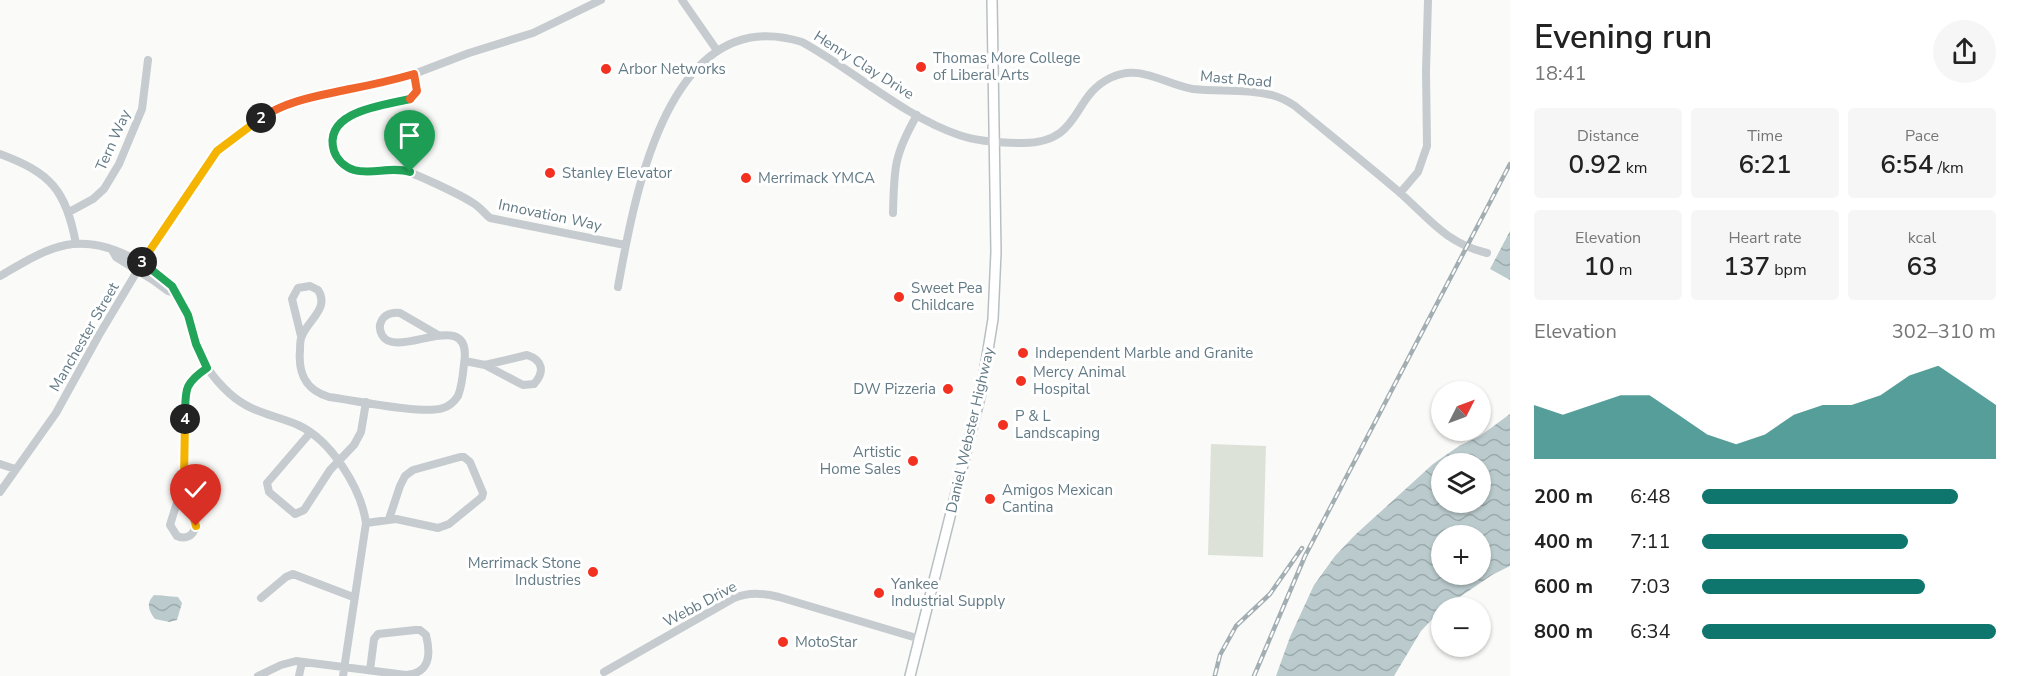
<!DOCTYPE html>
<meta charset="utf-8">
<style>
:root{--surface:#fff;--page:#f6f6f6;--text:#222;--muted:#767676;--accent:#0f766e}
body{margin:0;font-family:"Nunito Sans",sans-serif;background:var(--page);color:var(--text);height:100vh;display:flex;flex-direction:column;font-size:22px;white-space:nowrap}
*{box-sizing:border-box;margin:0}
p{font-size:20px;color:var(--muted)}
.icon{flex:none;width:33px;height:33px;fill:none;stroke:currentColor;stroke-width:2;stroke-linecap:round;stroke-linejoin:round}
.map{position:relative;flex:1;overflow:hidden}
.drawer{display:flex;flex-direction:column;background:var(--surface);width:510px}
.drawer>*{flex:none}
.needle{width:39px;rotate:48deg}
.controls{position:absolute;left:1431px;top:381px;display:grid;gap:12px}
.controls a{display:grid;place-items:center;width:60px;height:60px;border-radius:50%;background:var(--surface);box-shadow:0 2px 4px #0004;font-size:30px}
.pin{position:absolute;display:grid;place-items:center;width:51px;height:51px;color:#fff;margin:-62px -26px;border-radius:50% 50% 50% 0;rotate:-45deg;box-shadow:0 0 6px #0007}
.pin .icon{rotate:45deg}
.km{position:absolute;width:30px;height:30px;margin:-15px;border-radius:50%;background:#222;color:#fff;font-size:16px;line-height:30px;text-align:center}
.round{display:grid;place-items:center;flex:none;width:63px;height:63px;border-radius:32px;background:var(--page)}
.summary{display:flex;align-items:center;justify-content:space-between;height:102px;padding:0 24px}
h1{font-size:33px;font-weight:600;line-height:45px}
.stats{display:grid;grid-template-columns:repeat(3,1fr);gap:9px;height:102px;padding:6px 24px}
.stats div{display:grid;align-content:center;border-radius:6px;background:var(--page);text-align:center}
.stats b{font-size:26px;font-weight:600}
.stats small{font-size:16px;font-weight:400}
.stats p{font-size:16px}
.chart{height:168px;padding:12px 24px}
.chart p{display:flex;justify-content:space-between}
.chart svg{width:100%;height:108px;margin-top:6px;fill:var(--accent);opacity:.7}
ul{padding:0 24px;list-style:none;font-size:20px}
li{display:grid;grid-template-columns:96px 72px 1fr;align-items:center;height:45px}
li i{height:15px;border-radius:8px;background:var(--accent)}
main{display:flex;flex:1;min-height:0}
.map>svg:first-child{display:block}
</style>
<main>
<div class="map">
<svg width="1510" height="676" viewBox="0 0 1510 676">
<defs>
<pattern id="water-waves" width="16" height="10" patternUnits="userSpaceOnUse" patternTransform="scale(1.5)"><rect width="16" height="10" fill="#bbcbcd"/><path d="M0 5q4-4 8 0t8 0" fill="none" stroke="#9baaac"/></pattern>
</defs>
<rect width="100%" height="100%" fill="#fafaf8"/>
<path fill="#dde2d8" d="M1211,444L1266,446L1263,557L1208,555Z"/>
<path fill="url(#water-waves)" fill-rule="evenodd" d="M1510,231V280L1490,269Z
M1510,414V566L1492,575L1445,607L1442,608L1441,610L1421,631L1394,676H1276L1290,637L1314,585L1335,556L1355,535L1433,464L1459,446L1480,436ZM1442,464H1480V502H1442ZM1442,536H1480V574H1442Z
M154,595L178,597L182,603L177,620L169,622L155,619C148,610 146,603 154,595Z"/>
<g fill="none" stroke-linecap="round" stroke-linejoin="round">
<defs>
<path id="major" d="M910,676L981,393L993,319L996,252L992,0"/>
</defs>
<use href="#major" stroke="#b8bfc2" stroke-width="12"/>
<path stroke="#c5cbce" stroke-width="8" d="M682,0L716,49
M414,74L417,91C399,115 346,99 335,133C333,140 333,148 336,155C340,162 346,167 353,169C368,174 383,168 398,169C411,171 461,195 473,203C480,207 484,213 490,218L625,245
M0,154C51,173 66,190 76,244
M1400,193L1418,172L1427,146L1426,71L1428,0
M69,212L93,199L104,189L119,164L142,109L148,60
M893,213C894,168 894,155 917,115
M112,250L116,257L153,280L168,291L174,293
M0,276C21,264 42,250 66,245C98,239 128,253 154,271C160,275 168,280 172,286C176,293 181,302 185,309C191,320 192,333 196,344C202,364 214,379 229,393C251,413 272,414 298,425C331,440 361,488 366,523L343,676
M618,287C634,198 668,0 802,42C853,70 905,117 959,135C979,142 1002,143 1023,143C1082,143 1071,97 1110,78C1140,63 1163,84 1193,89C1220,92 1248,88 1275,96C1282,98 1289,102 1295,106C1329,134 1364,162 1398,191C1429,218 1445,243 1487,253
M301,336L292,299L298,288L310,286L318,290C330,308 308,320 302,336C300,339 300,345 300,350C298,373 305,390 329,397C353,400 423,415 443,408C450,406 454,402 458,396C462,386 463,375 464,364C474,303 396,362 382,335C380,331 379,326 381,322C384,314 392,312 400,313L438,335
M465,361L485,365L527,355C543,360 545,372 534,384L523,385L485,365
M310,433L267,483L269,492L295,514L304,510L330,470L354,445L361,432L366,402
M0,464L15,469
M184,480L170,525L177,536C186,540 193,536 196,526L184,480L185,397L191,380L207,368
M0,492L56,413L99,335L142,263L208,163L228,141L258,120L284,105L305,98L414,74L469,53L533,33L601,0
M366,523L396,519L438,528L449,524L482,497L483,493L470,462L464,457H460L413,470L405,476L400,486L389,519
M261,598L286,577L293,574L353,597
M604,672L734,598C749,592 762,593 779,597L920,639
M258,676L281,665L296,661L406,675C430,673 431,655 426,635L420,630H415L378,634L374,639L370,670
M299,676L302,662"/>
<use href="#major" stroke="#fff" stroke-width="9"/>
<defs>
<path id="rail" d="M1215,675L1220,655L1236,626L1270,594L1302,548
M1254,676L1305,556L1510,164"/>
</defs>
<use href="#rail" stroke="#a3aeb2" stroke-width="4.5"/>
<use href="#rail" stroke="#fff" stroke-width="2" stroke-dasharray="7" stroke-linecap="butt"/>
</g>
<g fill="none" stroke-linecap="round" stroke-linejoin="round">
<defs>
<path id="split-1" d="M410,99C385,105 322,111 334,151C337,160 345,167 354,170C372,175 391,166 410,172"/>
<path id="split-2" d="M261,118C288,100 318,96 350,89C371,85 393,80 414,74L417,91L410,99"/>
<path id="split-3" d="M142,262L217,151L261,118"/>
<path id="split-4" d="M142,262L172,286L188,315L196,344L207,368C182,385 186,391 185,419"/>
<path id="split-5" d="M185,419L184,480L196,526"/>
</defs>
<use href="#split-1" stroke="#fff" stroke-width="12"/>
<use href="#split-2" stroke="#fff" stroke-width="12"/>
<use href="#split-3" stroke="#fff" stroke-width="12"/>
<use href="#split-4" stroke="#fff" stroke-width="12"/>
<use href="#split-5" stroke="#fff" stroke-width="12"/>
<use href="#split-1" stroke="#22a559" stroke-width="8"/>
<use href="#split-2" stroke="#f0652b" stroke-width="8"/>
<use href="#split-3" stroke="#f5b400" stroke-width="8"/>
<use href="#split-4" stroke="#22a559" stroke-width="8"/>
<use href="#split-5" stroke="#f5b400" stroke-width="8"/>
</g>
<g fill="#f23120" stroke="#fff" stroke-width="2">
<circle cx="921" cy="67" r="6"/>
<circle cx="606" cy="69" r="6"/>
<circle cx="550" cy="173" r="6"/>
<circle cx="746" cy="178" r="6"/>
<circle cx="899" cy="297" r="6"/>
<circle cx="1023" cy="353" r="6"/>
<circle cx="1021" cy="381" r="6"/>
<circle cx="948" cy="389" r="6"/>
<circle cx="1003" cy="425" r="6"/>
<circle cx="913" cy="461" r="6"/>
<circle cx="990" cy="499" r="6"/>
<circle cx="593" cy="572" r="6"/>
<circle cx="879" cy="593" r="6"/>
<circle cx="783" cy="642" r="6"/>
</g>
<g text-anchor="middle" stroke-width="6" stroke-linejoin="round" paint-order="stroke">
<g font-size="15" fill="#627a85" stroke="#fff" text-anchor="start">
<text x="933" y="63">Thomas More College<tspan x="933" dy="17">of Liberal Arts</tspan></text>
<text x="618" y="74">Arbor Networks</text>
<text x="562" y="178">Stanley Elevator</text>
<text x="758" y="183">Merrimack YMCA</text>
<text x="911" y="293">Sweet Pea<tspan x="911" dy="17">Childcare</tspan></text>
<text x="1035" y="358">Independent Marble and Granite</text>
<text x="1033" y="377">Mercy Animal<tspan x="1033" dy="17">Hospital</tspan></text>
<text x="936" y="394" text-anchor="end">DW Pizzeria</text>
<text x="1015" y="421">P &amp; L<tspan x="1015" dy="17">Landscaping</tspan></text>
<text x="901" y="457" text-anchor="end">Artistic<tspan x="901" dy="17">Home Sales</tspan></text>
<text x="1002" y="495">Amigos Mexican<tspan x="1002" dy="17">Cantina</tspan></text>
<text x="581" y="568" text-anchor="end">Merrimack Stone<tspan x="581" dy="17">Industries</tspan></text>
<text x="891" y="589">Yankee<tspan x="891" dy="17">Industrial Supply</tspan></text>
<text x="795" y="647">MotoStar</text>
</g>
<g font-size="15" fill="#627a85" stroke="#fff">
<text transform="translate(864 65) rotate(32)" y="5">Henry Clay Drive</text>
<text transform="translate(1236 79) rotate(5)" y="5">Mast Road</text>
<text transform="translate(113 140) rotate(-66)" y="5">Tern Way</text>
<text transform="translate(550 215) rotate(12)" y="5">Innovation Way</text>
<text transform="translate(84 337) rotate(-60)" y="5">Manchester Street</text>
<text transform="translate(970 430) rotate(-77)" y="5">Daniel Webster Highway</text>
<text transform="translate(700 604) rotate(-28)" y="5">Webb Drive</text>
</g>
</g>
</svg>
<div class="controls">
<a><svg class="needle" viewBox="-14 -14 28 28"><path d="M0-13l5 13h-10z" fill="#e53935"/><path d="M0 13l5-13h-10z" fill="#767676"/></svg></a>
<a><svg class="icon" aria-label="layers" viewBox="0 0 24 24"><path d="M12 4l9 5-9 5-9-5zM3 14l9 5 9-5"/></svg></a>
<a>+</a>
<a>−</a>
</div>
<div class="pin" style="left:410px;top:172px;background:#1e9e55"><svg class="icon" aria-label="arrive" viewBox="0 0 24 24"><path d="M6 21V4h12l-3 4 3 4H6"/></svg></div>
<div class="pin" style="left:196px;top:526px;background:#d93025"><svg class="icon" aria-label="check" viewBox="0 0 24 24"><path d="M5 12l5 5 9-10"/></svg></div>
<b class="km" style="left:261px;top:118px">2</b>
<b class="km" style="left:142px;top:262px">3</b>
<b class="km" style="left:185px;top:419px">4</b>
</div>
<section class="drawer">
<div class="summary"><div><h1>Evening run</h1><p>18:41</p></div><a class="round"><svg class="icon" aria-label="share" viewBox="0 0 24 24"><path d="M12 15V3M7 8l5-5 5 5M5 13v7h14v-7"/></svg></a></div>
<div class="stats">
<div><p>Distance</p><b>0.92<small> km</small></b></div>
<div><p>Time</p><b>6:21</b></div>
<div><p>Pace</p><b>6:54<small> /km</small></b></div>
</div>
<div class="stats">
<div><p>Elevation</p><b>10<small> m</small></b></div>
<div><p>Heart rate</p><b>137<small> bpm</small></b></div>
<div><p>kcal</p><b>63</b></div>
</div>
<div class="chart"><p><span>Elevation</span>302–310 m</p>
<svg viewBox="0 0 160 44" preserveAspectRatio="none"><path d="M0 44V22L10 26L20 22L30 18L40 18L50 26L60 34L70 38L80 34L90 26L100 22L110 22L120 18L130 10L140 6L150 14L160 22V44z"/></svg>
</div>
<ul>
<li><b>200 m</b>6:48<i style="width:87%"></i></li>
<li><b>400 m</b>7:11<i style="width:70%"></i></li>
<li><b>600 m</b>7:03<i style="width:76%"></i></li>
<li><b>800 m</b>6:34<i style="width:100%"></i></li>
</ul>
</section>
</main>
